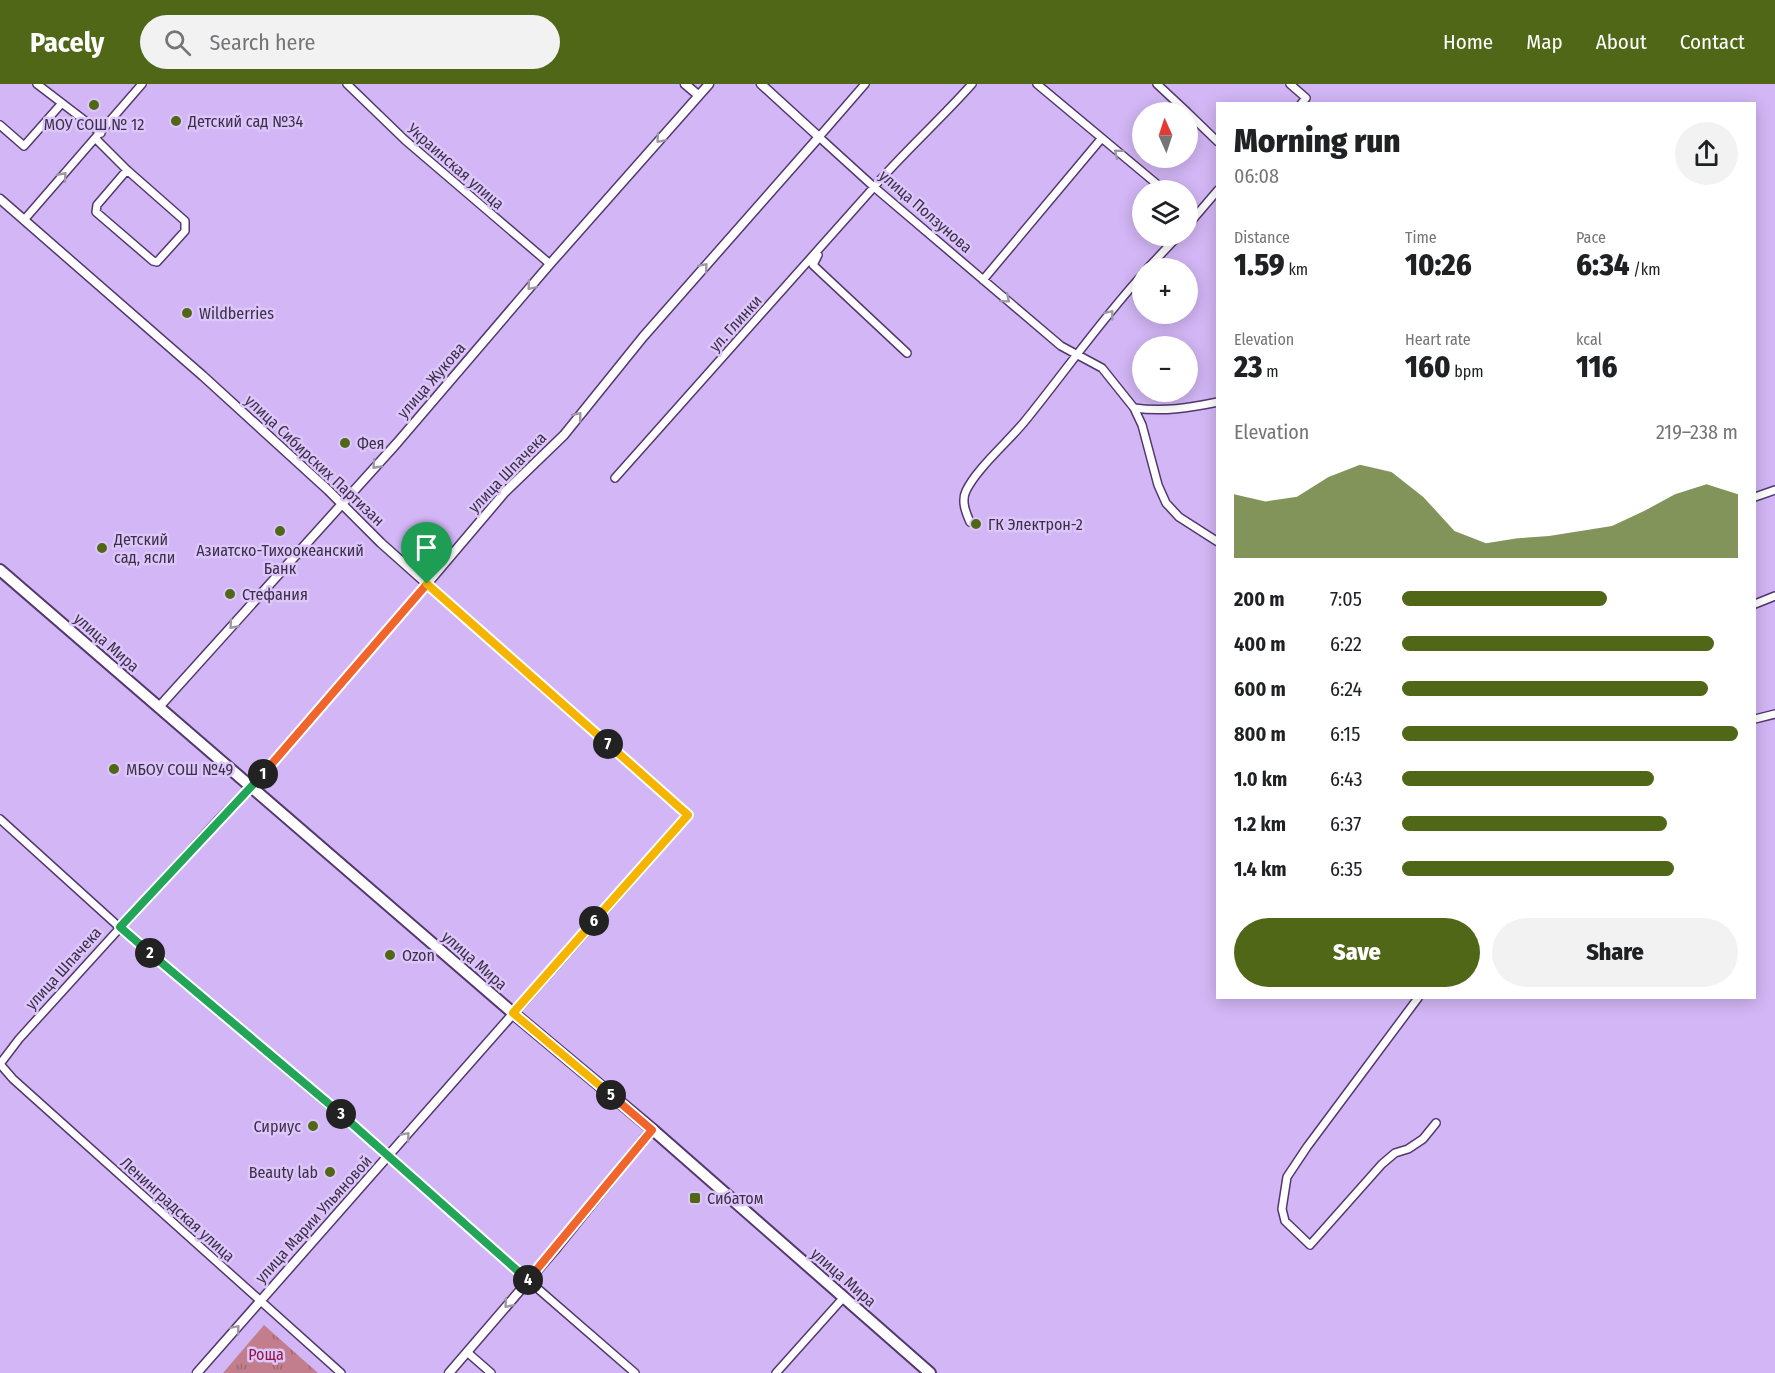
<!DOCTYPE html>
<meta charset="utf-8">
<style>
:root{--surface:#fff;--page:#f2f2f2;--text:#202124;--muted:#757577;--accent:#4f6716}
body{margin:0;font-family:"Fira Sans Condensed",sans-serif;background:var(--page);color:var(--text);height:100vh;display:flex;flex-direction:column;font-size:22px;white-space:nowrap}
*{box-sizing:border-box;margin:0}
p{font-size:20px;color:var(--muted)}
.icon{flex:none;width:33px;height:33px;fill:none;stroke:currentColor;stroke-width:2;stroke-linecap:round;stroke-linejoin:round}
.map{position:relative;flex:1;overflow:hidden}
.drawer{position:absolute;left:1216px;top:18px;width:540px;height:897px;display:flex;flex-direction:column;background:var(--surface);border-radius:0px;box-shadow:0 3px 15px #0003}
.drawer>*{flex:none}
.needle{width:39px;rotate:357deg}
.fabs{position:absolute;left:1132px;top:18px;display:grid;gap:12px}
.fabs a{display:grid;place-items:center;width:66px;height:66px;border-radius:50%;background:var(--surface);box-shadow:0 3px 15px #0003;font-size:30px}
.pin{position:absolute;display:grid;place-items:center;width:51px;height:51px;color:#fff;margin:-62px -26px;border-radius:50% 50% 50% 0;rotate:-45deg;box-shadow:0 0 6px #0007}
.pin .icon{rotate:45deg}
.km{position:absolute;width:30px;height:30px;margin:-15px;border-radius:50%;background:#222;color:#fff;font-size:16px;line-height:30px;text-align:center}
.round{display:grid;place-items:center;flex:none;width:63px;height:63px;border-radius:32px;background:var(--page)}
.overview{display:flex;align-items:center;justify-content:space-between;height:102px;padding:0 18px}
h1{font-size:33px;font-weight:800;line-height:45px}
.metrics{display:grid;grid-template-columns:repeat(3,1fr);gap:9px;height:102px;padding:6px 18px}
.metrics div{display:grid;align-content:center}
.metrics b{font-size:30px;font-weight:800}
.metrics small{font-size:16px;font-weight:400}
.metrics p{font-size:16px}
.chart{height:168px;padding:12px 18px}
.chart p{display:flex;justify-content:space-between}
.chart svg{width:100%;height:108px;margin-top:6px;fill:var(--accent);opacity:.7}
.cta{display:flex;gap:12px;margin-top:auto;padding:12px 18px}
.cta a{flex:1;height:69px;border-radius:36px;background:var(--accent);color:#fff;font-size:24px;font-weight:800;line-height:69px;text-align:center}
.cta a+a{background:var(--page);color:var(--text)}
ul{padding:0 18px;list-style:none;font-size:20px}
li{display:grid;grid-template-columns:96px 72px 1fr;align-items:center;height:45px}
li i{height:15px;border-radius:8px;background:var(--accent)}
header{display:flex;align-items:center;gap:36px;box-sizing:border-box;height:84px;padding:0 30px;background:var(--accent);color:#fff}
header strong{font-size:28px}
nav{display:flex;gap:33px;margin-inline-start:auto;font-size:21px}
.search{width:420px;height:54px;background:var(--page);display:flex;align-items:center;gap:15px;box-sizing:border-box;padding:0 21px;border-radius:33px;color:var(--muted);font-size:22px}
.map>svg:first-child{display:block}
</style>
<header>
<strong>Pacely</strong>
<div class="search"><svg class="icon" aria-label="search" viewBox="0 0 24 24"><circle cx="10" cy="10" r="6"/><path d="M15 15l6 6"/></svg>Search here</div>
<nav><a>Home</a><a>Map</a><a>About</a><a>Contact</a></nav>
</header>
<div class="map">
<svg width="1775" height="1289" viewBox="0 0 1775 1289">
<defs>
<pattern id="park-tufts" width="24" height="20" patternUnits="userSpaceOnUse" patternTransform="scale(1.5)"><rect width="24" height="20" fill="#c27e8d"/><path d="M3 7l-1-3M5 7V3M7 7l1-3M15 17l-1-3M17 17v-4M19 17l1-3" fill="none" stroke="#9f6875"/></pattern>
</defs>
<rect width="100%" height="100%" fill="#d2b6f5"/>
<path fill="url(#park-tufts)" d="M264,1241L318,1289H223Z"/>
<g fill="none" stroke-linecap="round" stroke-linejoin="round">
<defs>
<path id="minor" d="M37,0L101,49
M347,0L405,56L550,180
M865,0L819,53L874,103L1061,262L1102,284L1134,324L1142,341L1158,401L1166,419L1179,433L1218,458
M1037,0L1164,106
M1157,0L1187,28
M1290,0L1306,14L1301,20
M1188,29L1218,58
M0,41L24,62L62,19
M96,55L127,86L185,137V147L157,178L153,177L96,128L97,121L127,86
M873,104C904,68 940,36 972,0
M1188,127L1195,133
M24,136L142,0
M1188,141L1218,106
M818,171L813,181L907,269
M1148,184L1178,152
M983,196L1101,55
M1134,324C1164,328 1189,324 1218,318
M615,394L874,103
M1755,413L1775,406
M970,438C966,429 961,417 966,407C976,385 1009,357 1025,337C1064,289 1101,236 1143,190
M1755,520L1775,512
M1755,635L1775,630
M0,735L117,841L389,1072L529,1197L635,1289
M1418,914L1307,1063L1287,1093L1282,1125L1285,1137L1310,1161L1382,1080L1395,1069L1408,1065L1423,1055L1436,1039
M0,980L19,955L217,737L251,703L427,500
M0,980L13,995L341,1289
M467,1268L491,1289
M776,1289L844,1213"/>
<path id="tertiary" d="M685,0L698,11
M0,115L203,292L328,406L381,459L427,500L688,731L197,1289
M427,500L505,408L564,351L643,253L819,53L761,0
M159,623L397,359L550,180L709,0
M449,1289L554,1167L652,1045"/>
<path id="secondary" d="M0,486L513,929L652,1045L930,1289"/>
</defs>
<use href="#minor" stroke="#53386e" stroke-width="10"/>
<use href="#tertiary" stroke="#53386e" stroke-width="11"/>
<use href="#secondary" stroke="#53386e" stroke-width="14"/>
<use href="#minor" stroke="#fff" stroke-width="7"/>
<use href="#tertiary" stroke="#fff" stroke-width="8"/>
<use href="#secondary" stroke="#fff" stroke-width="10"/>
</g>
<defs><path id="oneway-chevron" d="M-2-3.5L2.5 0L-2 3.5" fill="none" stroke-width="1.6" stroke-linecap="round" stroke-linejoin="round" transform="scale(1.5)"/></defs>
<g stroke="#9e98a4">
<use href="#oneway-chevron" transform="translate(660 55) rotate(131)"/>
<use href="#oneway-chevron" transform="translate(1118 69) rotate(-140)"/>
<use href="#oneway-chevron" transform="translate(63 92) rotate(-48)"/>
<use href="#oneway-chevron" transform="translate(704 183) rotate(-49)"/>
<use href="#oneway-chevron" transform="translate(531 202) rotate(130)"/>
<use href="#oneway-chevron" transform="translate(1006 215) rotate(40)"/>
<use href="#oneway-chevron" transform="translate(1110 230) rotate(-52)"/>
<use href="#oneway-chevron" transform="translate(578 332) rotate(-51)"/>
<use href="#oneway-chevron" transform="translate(376 381) rotate(133)"/>
<use href="#oneway-chevron" transform="translate(233 541) rotate(132)"/>
<use href="#oneway-chevron" transform="translate(406 1052) rotate(-49)"/>
<use href="#oneway-chevron" transform="translate(508 1220) rotate(131)"/>
<use href="#oneway-chevron" transform="translate(236 1245) rotate(-49)"/>
</g>
<g fill="none" stroke-linecap="round" stroke-linejoin="round">
<defs>
<path id="split-1" d="M263,690L427,500"/>
<path id="split-2" d="M150,869L120,843L263,690"/>
<path id="split-3" d="M150,869L341,1030"/>
<path id="split-4" d="M341,1030L528,1196"/>
<path id="split-5" d="M528,1196L652,1046L611,1011"/>
<path id="split-6" d="M594,837L513,929L611,1011"/>
<path id="split-7" d="M594,837L688,731L608,660"/>
<path id="split-8" d="M427,500L608,660"/>
</defs>
<use href="#split-1" stroke="#fff" stroke-width="12"/>
<use href="#split-2" stroke="#fff" stroke-width="12"/>
<use href="#split-3" stroke="#fff" stroke-width="12"/>
<use href="#split-4" stroke="#fff" stroke-width="12"/>
<use href="#split-5" stroke="#fff" stroke-width="12"/>
<use href="#split-6" stroke="#fff" stroke-width="12"/>
<use href="#split-7" stroke="#fff" stroke-width="12"/>
<use href="#split-8" stroke="#fff" stroke-width="12"/>
<use href="#split-1" stroke="#f0652b" stroke-width="8"/>
<use href="#split-2" stroke="#22a559" stroke-width="8"/>
<use href="#split-3" stroke="#22a559" stroke-width="8"/>
<use href="#split-4" stroke="#22a559" stroke-width="8"/>
<use href="#split-5" stroke="#f0652b" stroke-width="8"/>
<use href="#split-6" stroke="#f5b400" stroke-width="8"/>
<use href="#split-7" stroke="#f5b400" stroke-width="8"/>
<use href="#split-8" stroke="#f5b400" stroke-width="8"/>
</g>
<g fill="#4f6716" stroke="#ddc6f9" stroke-width="2">
<circle cx="94" cy="21" r="6"/>
<circle cx="176" cy="37" r="6"/>
<circle cx="187" cy="229" r="6"/>
<circle cx="345" cy="359" r="6"/>
<circle cx="976" cy="440" r="6"/>
<circle cx="280" cy="447" r="6"/>
<circle cx="102" cy="464" r="6"/>
<circle cx="230" cy="510" r="6"/>
<circle cx="114" cy="685" r="6"/>
<circle cx="390" cy="871" r="6"/>
<circle cx="313" cy="1042" r="6"/>
<circle cx="330" cy="1088" r="6"/>
<rect x="689" y="1108" width="12" height="12" rx="3"/>
</g>
<g text-anchor="middle" stroke-width="5" stroke-linejoin="round" paint-order="stroke">
<g font-size="16" fill="#3c3049" stroke="#ddc6f9" text-anchor="start">
<text x="188" y="43">Детский сад №34</text>
<text x="94" y="46" text-anchor="middle">МОУ СОШ № 12</text>
<text x="199" y="235">Wildberries</text>
<text x="357" y="365">Фея</text>
<text x="988" y="446">ГК Электрон-2</text>
<text x="114" y="461">Детский<tspan x="114" dy="18">сад, ясли</tspan></text>
<text x="280" y="472" text-anchor="middle">Азиатско-Тихоокеанский<tspan x="280" dy="18">Банк</tspan></text>
<text x="242" y="516">Стефания</text>
<text x="126" y="691">МБОУ СОШ №49</text>
<text x="402" y="877">Ozon</text>
<text x="301" y="1048" text-anchor="end">Сириус</text>
<text x="318" y="1094" text-anchor="end">Beauty lab</text>
<text x="707" y="1120">Сибатом</text>
</g>
<g font-size="16" fill="#3c3049" stroke="#ddc6f9">
<text transform="translate(456 82) rotate(41)" y="6">Украинская улица</text>
<text transform="translate(926 127) rotate(41)" y="6">улица Ползунова</text>
<text transform="translate(735 239) rotate(-48)" y="6">ул. Глинки</text>
<text transform="translate(431 296) rotate(-49)" y="6">улица Жукова</text>
<text transform="translate(315 376) rotate(43)" y="6">улица Сибирских Партизан</text>
<text transform="translate(507 388) rotate(-46)" y="6">улица Шпачека</text>
<text transform="translate(107 558) rotate(41)" y="6">улица Мира</text>
<text transform="translate(475 876) rotate(41)" y="6">улица Мира</text>
<text transform="translate(63 884) rotate(-48)" y="6">улица Шпачека</text>
<text transform="translate(178 1125) rotate(42)" y="6">Ленинградская улица</text>
<text transform="translate(313 1135) rotate(-48)" y="6">улица Марии Ульяновой</text>
<text transform="translate(844 1193) rotate(41)" y="6">улица Мира</text>
</g>
<g font-size="16" fill="#941646" stroke="#ddc6f9">
<text x="266" y="1276">Роща</text>
</g>
</g>
</svg>
<div class="fabs">
<a><svg class="needle" viewBox="-14 -14 28 28"><path d="M0-13l5 13h-10z" fill="#e53935"/><path d="M0 13l5-13h-10z" fill="#757577"/></svg></a>
<a><svg class="icon" aria-label="layers" viewBox="0 0 24 24"><path d="M12 4l9 5-9 5-9-5zM3 14l9 5 9-5"/></svg></a>
<a>+</a>
<a>−</a>
</div>
<div class="pin" style="left:427px;top:500px;background:#1e9e55"><svg class="icon" aria-label="arrive" viewBox="0 0 24 24"><path d="M6 21V4h12l-3 4 3 4H6"/></svg></div>
<b class="km" style="left:263px;top:690px">1</b>
<b class="km" style="left:150px;top:869px">2</b>
<b class="km" style="left:341px;top:1030px">3</b>
<b class="km" style="left:528px;top:1196px">4</b>
<b class="km" style="left:611px;top:1011px">5</b>
<b class="km" style="left:594px;top:837px">6</b>
<b class="km" style="left:608px;top:660px">7</b>
<section class="drawer">
<div class="overview"><div><h1>Morning run</h1><p>06:08</p></div><a class="round"><svg class="icon" aria-label="share" viewBox="0 0 24 24"><path d="M12 15V3M7 8l5-5 5 5M5 13v7h14v-7"/></svg></a></div>
<div class="metrics">
<div><p>Distance</p><b>1.59<small> km</small></b></div>
<div><p>Time</p><b>10:26</b></div>
<div><p>Pace</p><b>6:34<small> /km</small></b></div>
</div>
<div class="metrics">
<div><p>Elevation</p><b>23<small> m</small></b></div>
<div><p>Heart rate</p><b>160<small> bpm</small></b></div>
<div><p>kcal</p><b>116</b></div>
</div>
<div class="chart"><p><span>Elevation</span>219–238 m</p>
<svg viewBox="0 0 160 44" preserveAspectRatio="none"><path d="M0 44V18L10 21L20 19L30 11L40 6L50 9L60 19L70 33L80 38L90 36L100 35L110 33L120 31L130 25L140 18L150 14L160 18V44z"/></svg>
</div>
<ul>
<li><b>200 m</b>7:05<i style="width:61%"></i></li>
<li><b>400 m</b>6:22<i style="width:93%"></i></li>
<li><b>600 m</b>6:24<i style="width:91%"></i></li>
<li><b>800 m</b>6:15<i style="width:100%"></i></li>
<li><b>1.0 km</b>6:43<i style="width:75%"></i></li>
<li><b>1.2 km</b>6:37<i style="width:79%"></i></li>
<li><b>1.4 km</b>6:35<i style="width:81%"></i></li>
</ul>
<div class="cta"><a>Save</a><a>Share</a></div>
</section>
</div>
